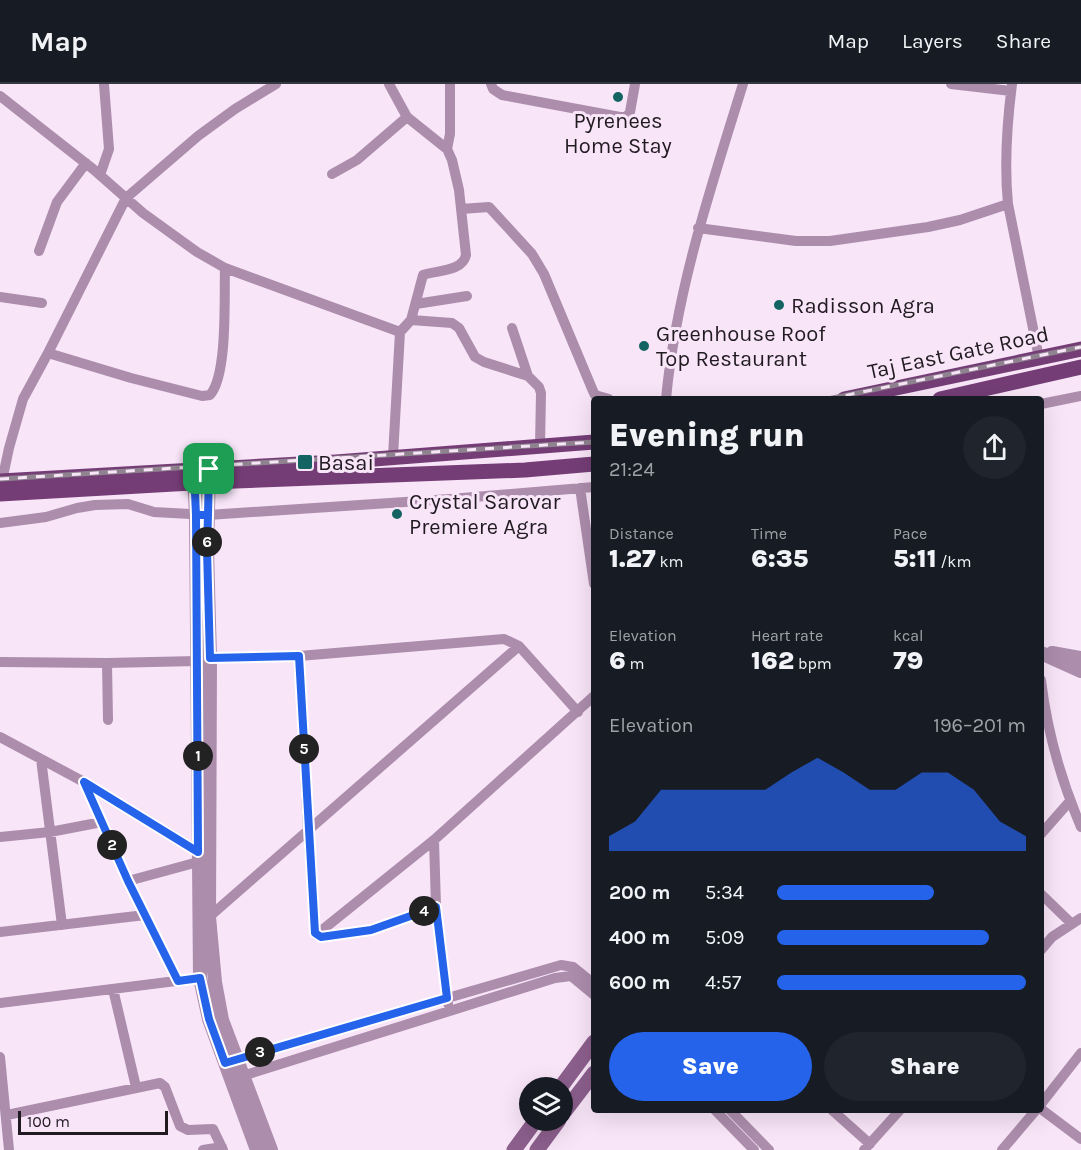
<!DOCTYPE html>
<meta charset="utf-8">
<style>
:root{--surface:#171b24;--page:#20242c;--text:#f1f3f6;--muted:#9ea1a6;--line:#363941;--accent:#2563eb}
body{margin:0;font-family:Karla,sans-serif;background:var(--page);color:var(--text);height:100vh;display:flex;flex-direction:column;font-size:22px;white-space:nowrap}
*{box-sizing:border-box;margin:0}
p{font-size:20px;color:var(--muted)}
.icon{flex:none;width:33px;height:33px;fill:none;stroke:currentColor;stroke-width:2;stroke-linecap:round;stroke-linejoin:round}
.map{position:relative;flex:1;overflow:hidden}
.drawer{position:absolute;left:591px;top:312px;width:453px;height:717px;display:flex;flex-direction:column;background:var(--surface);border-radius:6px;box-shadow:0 6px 24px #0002}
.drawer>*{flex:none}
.fabs{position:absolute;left:519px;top:993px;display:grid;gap:12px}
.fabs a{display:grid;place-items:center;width:54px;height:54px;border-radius:50%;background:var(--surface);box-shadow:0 6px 24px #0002;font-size:30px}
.scale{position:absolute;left:18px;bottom:15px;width:150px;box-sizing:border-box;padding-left:6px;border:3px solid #211b21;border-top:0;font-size:16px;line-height:21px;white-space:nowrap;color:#211b21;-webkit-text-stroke:4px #f8e5f8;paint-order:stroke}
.pin{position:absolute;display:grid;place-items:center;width:51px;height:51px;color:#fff;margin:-26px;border-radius:12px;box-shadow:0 3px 9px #0006}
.km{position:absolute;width:30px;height:30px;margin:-15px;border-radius:50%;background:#222;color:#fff;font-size:16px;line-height:30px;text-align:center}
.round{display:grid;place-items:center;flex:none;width:63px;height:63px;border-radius:32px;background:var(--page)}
.head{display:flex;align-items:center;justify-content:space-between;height:102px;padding:0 18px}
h1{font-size:33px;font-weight:800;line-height:45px}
.figures{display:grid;grid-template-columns:repeat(3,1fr);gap:9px;height:102px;padding:6px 18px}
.figures div{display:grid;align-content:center}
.figures b{font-size:26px;font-weight:800}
.figures small{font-size:16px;font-weight:400}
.figures p{font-size:16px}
.chart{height:168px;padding:12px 18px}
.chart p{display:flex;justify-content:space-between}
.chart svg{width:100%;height:108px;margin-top:6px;fill:var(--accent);opacity:.7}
.primary-button{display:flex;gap:12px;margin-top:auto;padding:12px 18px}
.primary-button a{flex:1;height:69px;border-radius:36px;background:var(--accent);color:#fff;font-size:24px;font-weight:800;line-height:69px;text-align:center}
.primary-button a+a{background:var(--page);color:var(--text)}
ul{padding:0 18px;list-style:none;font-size:20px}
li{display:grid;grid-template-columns:96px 72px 1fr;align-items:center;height:45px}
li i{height:15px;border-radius:8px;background:var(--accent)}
header{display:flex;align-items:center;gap:36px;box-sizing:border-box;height:84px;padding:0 30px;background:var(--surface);border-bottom:2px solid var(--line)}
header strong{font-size:28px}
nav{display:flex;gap:33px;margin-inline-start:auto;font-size:21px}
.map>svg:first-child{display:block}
</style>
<header>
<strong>Map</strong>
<nav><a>Map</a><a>Layers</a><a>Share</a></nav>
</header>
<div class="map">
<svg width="1081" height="1066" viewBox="0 0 1081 1066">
<rect width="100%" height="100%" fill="#f8e5f8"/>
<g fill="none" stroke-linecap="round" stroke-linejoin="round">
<path stroke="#ac8dac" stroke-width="10" d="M389,0L407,33L447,65L452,76L459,106L466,171C462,188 437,186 423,191L411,236L400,248L393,372
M491,0L493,5L502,11L620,33H626L630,28L635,0
M951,0L1011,7
M1012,0C1007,39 1004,80 1008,120L1039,274
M0,12L93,85L143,129L197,168L225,184L400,248
M447,65L450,50V0
M332,90L357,76L407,33
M100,91L109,65L104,0
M461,125L489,123L532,170L544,190L593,307L595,311L609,315
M698,144L796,157H830L928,143L960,136L1008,120
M39,167L57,118L86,79
M0,213L42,219
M416,220L467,212
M411,236L452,239L459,244L475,273L484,278L528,292
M512,244L528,292L539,303L541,309L540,362
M48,269L131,294L202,312L210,311C228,291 224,212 225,184
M666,315C676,207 711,103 743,0
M1041,320L1081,312
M2,397L9,364L23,315L48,269L126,114L198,52L235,25L276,0
M580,404L594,500
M0,439L46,433L77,424L95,421L128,420L154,428L208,431L450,415L594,403
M299,572L308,747L316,851
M210,574L299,572L504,555L519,562L578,628
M0,578L107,579L197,577
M107,579L108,636
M1041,596C1047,647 1061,696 1081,743
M0,653L84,698L199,768
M41,675L62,841
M84,698L128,797L178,897
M1041,750L1070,717
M0,753L50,748L102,738
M434,756L436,823L448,920
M128,797L198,778
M1041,810L1071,839
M209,833L519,562
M0,848L145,831
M316,851L434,756L594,612
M316,851L321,853L371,846L436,823
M1041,866L1052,853L1081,834
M113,905L136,1003
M0,919L200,894
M0,973L9,1066
M231,977L561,881L573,883L594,900
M236,994L555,894L571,892L594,911
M1041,1020L1081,969
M1041,1025L1081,1055
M715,1026L754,1066
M730,1026L769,1066
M832,1026L870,1060
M7,1031L160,999L165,1003L180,1042L188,1046L213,1045L223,1066
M203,1066L222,1063
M864,1066L900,1026
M1002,1066L1036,1026"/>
<path stroke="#ac8dac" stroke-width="14" d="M209,387L207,466L210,574L209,833L215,898L222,936L271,1066
M194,390L196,431L200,894L209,935L257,1066
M1041,569L1081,587
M1052,569L1081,574"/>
<path stroke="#8c5f8d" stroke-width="15" d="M560,1004L594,958
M562,1031L594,989
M514,1066L536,1036
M537,1066L559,1036"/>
<path stroke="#743d76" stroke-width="15" d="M844,315L1081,265
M940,315L1081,283
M0,397L336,378L594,358
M0,410L209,398L525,386L594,380"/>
<defs>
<path id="rail" d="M828,315L1081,263
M0,395L594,358"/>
</defs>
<use href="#rail" stroke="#8f838f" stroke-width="5"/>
<use href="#rail" stroke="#f8e5f8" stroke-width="3" stroke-dasharray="9" stroke-linecap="butt"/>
</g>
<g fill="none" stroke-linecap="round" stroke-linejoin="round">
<defs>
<path id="route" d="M209,385L208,431H196L198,768L84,698L128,797L178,897L200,894L209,935L225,979L447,914L436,823L371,846L321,853L315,849L299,572L210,574L207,466L208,431H196L194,386L209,385"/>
</defs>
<use href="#route" stroke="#fff" stroke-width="12"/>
<use href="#route" stroke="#2563eb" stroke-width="8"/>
</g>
<g fill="#136363" stroke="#f8e5f8" stroke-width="2">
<circle cx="618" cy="13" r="6"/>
<circle cx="779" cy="221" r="6"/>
<circle cx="644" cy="262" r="6"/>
<rect x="297" y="370" width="16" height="16" rx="3"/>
<circle cx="397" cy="430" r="6"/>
</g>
<g text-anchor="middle" stroke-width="6" stroke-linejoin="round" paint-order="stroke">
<g font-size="22" fill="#211b21" stroke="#f8e5f8" text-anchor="start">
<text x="618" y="44" text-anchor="middle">Pyrenees<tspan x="618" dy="25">Home Stay</tspan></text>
<text x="791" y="229">Radisson Agra</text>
<text x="656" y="257">Greenhouse Roof<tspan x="656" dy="25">Top Restaurant</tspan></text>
<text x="318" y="386">Basai</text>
<text x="409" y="425">Crystal Sarovar<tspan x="409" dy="25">Premiere Agra</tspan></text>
</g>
<g font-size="22" fill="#211b21" stroke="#f8e5f8">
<text transform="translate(958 268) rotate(-12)" y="8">Taj East Gate Road</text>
</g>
</g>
</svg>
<div class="fabs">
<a><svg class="icon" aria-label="layers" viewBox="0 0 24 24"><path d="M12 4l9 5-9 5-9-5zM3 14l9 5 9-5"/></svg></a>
</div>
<div class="scale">100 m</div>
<div class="pin" style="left:209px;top:385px;background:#1e9e55"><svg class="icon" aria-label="arrive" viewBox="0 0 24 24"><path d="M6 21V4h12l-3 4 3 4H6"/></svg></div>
<b class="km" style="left:198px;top:672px">1</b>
<b class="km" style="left:112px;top:761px">2</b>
<b class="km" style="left:260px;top:968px">3</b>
<b class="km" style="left:424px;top:827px">4</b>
<b class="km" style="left:304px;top:665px">5</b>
<b class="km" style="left:207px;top:458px">6</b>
<section class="drawer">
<div class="head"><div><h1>Evening run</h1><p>21:24</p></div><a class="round"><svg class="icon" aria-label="share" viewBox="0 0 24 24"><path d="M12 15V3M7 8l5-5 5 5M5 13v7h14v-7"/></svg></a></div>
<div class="figures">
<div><p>Distance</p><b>1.27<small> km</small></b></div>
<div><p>Time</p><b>6:35</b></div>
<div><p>Pace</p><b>5:11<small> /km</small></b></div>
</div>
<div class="figures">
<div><p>Elevation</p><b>6<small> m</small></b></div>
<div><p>Heart rate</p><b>162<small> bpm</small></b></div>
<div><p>kcal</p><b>79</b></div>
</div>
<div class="chart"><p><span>Elevation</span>196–201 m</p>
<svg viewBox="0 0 160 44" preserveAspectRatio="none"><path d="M0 44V38L10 32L20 19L30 19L40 19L50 19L60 19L70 12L80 6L90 12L100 19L110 19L120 12L130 12L140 19L150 32L160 38V44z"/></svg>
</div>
<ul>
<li><b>200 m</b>5:34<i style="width:63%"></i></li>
<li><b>400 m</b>5:09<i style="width:85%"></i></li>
<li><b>600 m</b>4:57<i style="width:100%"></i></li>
</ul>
<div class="primary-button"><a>Save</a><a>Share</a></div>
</section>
</div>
